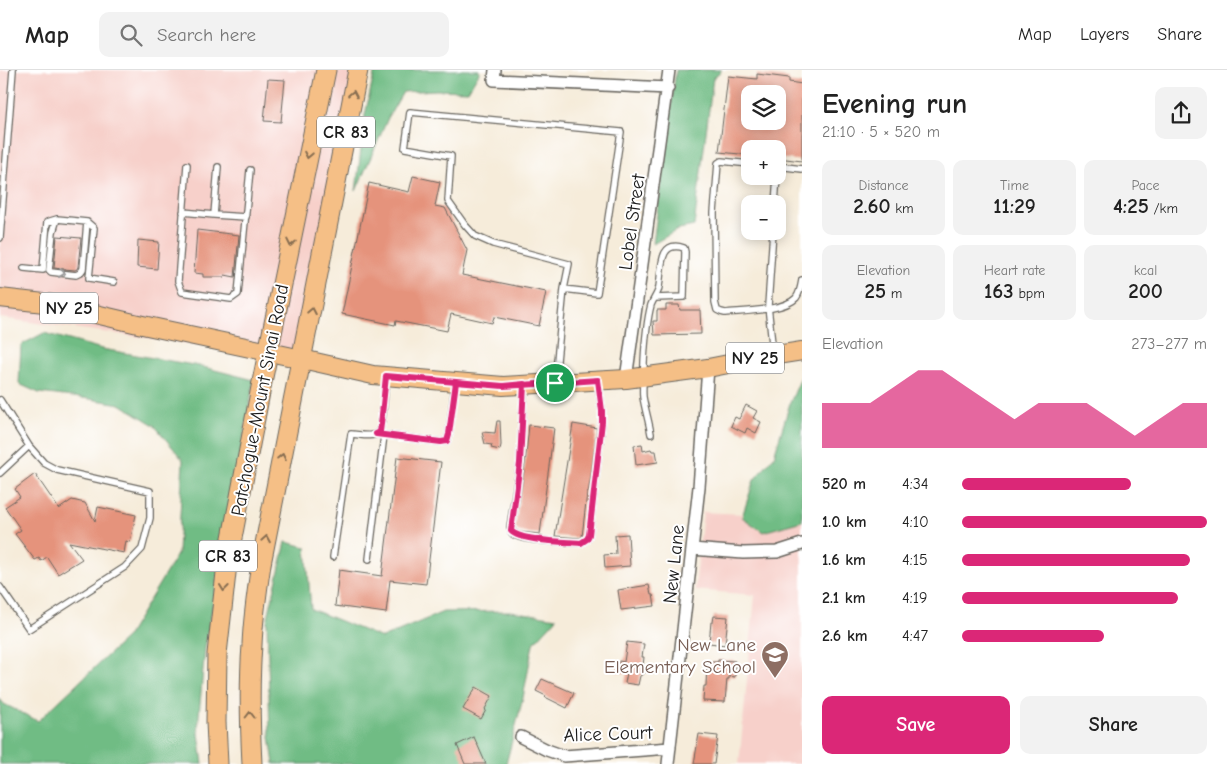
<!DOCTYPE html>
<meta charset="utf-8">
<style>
:root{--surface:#fff;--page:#f2f2f2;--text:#222;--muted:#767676;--line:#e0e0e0;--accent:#db2777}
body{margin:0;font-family:"Comic Neue",sans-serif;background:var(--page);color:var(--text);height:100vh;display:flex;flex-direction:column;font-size:19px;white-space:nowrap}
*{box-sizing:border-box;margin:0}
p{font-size:16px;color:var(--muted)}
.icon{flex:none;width:28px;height:28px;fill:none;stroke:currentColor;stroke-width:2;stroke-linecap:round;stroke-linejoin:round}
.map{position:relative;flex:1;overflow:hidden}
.side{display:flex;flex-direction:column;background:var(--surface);width:425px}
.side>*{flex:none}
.tools{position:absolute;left:741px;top:15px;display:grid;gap:10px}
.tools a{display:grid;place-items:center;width:45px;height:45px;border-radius:10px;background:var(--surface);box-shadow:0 2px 12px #0003;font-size:25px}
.pin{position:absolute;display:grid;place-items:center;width:42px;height:42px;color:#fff;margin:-21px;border:2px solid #fff;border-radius:50%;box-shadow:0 1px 5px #0007}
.round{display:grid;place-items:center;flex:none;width:52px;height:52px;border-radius:10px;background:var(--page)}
.summary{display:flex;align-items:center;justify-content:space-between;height:85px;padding:0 20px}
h1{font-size:28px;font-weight:800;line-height:38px}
.figures{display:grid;grid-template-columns:repeat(3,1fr);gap:8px;height:85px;padding:5px 20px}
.figures div{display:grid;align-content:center;border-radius:10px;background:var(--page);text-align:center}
.figures b{font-size:21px;font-weight:800}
.figures small{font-size:14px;font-weight:400}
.figures p{font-size:14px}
.chart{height:140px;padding:10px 20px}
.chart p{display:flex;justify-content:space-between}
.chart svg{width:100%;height:90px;margin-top:5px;fill:var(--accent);opacity:.7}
.primary-button{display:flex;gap:10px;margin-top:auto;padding:10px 20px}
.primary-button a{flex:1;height:58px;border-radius:10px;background:var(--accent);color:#fff;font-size:20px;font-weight:800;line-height:58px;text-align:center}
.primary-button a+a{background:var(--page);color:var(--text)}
ul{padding:0 20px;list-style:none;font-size:16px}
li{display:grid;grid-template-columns:80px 60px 1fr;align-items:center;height:38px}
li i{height:12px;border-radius:6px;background:var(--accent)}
header{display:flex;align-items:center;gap:30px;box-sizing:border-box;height:70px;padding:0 25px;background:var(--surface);border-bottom:1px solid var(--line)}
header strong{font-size:24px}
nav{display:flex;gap:28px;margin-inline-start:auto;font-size:18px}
.search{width:350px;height:45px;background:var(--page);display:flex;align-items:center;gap:12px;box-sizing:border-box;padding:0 18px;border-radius:10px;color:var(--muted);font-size:19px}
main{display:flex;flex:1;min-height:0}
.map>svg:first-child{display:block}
</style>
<header>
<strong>Map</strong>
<div class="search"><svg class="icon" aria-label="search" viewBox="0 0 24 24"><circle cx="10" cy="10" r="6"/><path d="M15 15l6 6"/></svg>Search here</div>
<nav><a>Map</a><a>Layers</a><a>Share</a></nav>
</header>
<main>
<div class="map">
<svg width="802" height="694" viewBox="0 0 802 694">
<rect width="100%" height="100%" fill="#fff"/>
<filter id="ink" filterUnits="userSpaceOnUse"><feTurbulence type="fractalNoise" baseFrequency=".02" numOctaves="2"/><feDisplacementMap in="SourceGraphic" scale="10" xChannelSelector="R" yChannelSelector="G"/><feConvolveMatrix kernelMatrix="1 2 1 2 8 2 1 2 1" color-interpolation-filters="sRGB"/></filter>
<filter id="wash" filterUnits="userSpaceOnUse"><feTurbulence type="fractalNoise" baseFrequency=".0096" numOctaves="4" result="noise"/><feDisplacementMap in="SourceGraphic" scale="20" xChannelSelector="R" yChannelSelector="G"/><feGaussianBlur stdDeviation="1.12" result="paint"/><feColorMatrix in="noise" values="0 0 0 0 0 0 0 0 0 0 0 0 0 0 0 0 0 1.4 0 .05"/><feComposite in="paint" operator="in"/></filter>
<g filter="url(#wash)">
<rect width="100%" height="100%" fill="#f6ecda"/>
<path fill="#f7d0ca" d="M0,0H359L302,289L0,248Z
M703,442L802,447V694H739L755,525L695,520Z"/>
<path fill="#70bc84" stroke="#466c50" d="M375,0H479V3L468,21L436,20L403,22L388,48L356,121L365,45Z
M676,0H722L713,8L694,156L679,159L653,174Z
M44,263L102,279L199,296L254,310L205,578L198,656L203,694H0V629L4,634L38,651L127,567L178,483L183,390L154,355L120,334L90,329L39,323L19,314L21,275Z
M802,305V451L763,462L742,447L754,410L774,386L790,333Z
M286,472L306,477L311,539L382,568L443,542L510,541L557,548L533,574L523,628L506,694H274L270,667L267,551Z"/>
<g id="blocks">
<path fill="#e5937c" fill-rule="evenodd" d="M757,4L789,8V12L802,14V91L778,88V79H750V85L719,82L728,6L757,9ZM750,24H778V51H750Z
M268,9L285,10L281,52L264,51Z
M413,106L440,112L435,136L445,138L467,180L462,205L546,222L539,256L494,247L492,253L451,244L447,261L396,251L395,255L342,244L369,113L409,122Z
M197,160L239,165L235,207L225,205L224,207H203V204L194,203Z
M57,166L81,168L78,197L77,199L75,200L54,198Z
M138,170L159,172L157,199L137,197Z
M666,235H679L680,240H700L701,264L654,265L653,251H657V240H666Z
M746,335L757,341L753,348L761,352L756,363L747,358L745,363L731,356L735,347L739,349Z
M497,351H500L501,375L500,380L491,378L492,375L485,374L482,362L495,363Z
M573,354L597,358L591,406L588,423H587L582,467L580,468L555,466Z
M529,355L554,358L540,464L520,462L516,460L515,457L525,394Z
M642,374L643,381L651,379L652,381H656L658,392L636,395L634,375Z
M397,387L441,392L426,514L390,510L386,543L335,536L339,500L382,506Z
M35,404L59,439L72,430L85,433L95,451L98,437L136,445L130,472L126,471L124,483L69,472L82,489L58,504L47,487L41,491L39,488L35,490L15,464L21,460L5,437L20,427L15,419Z
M628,464L630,496L605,498L604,485L616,484L615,465Z
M649,515L651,525H653L655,536L621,540L618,520Z
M714,546L728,547L725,575L709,573L711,552H713Z
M627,572L644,574L642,587H644L643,596L646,602L640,606L638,615L625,613L627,603L617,602L619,591L624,592Z
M718,590L735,591V607L729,606V609H727L725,632L703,631L704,616H706L707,592H718Z
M542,609L574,623L567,638L545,627L546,626L536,621Z
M476,617L492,626L485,639L486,640L481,649L463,639Z
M699,664L718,666L714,694H694Z
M474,667L486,694H465L457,675Z"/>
</g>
</g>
<g filter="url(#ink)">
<use href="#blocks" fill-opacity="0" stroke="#68655e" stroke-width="1"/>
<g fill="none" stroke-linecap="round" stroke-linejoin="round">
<defs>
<path id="service" d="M750,94L721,91L718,93L714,143L715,232L717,240L721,242L725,243C742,241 784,241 796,228C800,223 801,216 802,210
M187,95L178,211L182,222L231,229L238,224L250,100
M778,96L802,99
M775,134L777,106
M183,142L214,145L218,97
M214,145L246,147
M57,149L53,162L49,200L51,202L76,205L80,203L83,199L87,152
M773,161L768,236L773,283
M0,168L13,0
M24,198L43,200L47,152L57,149L87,152L94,158L89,208L114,212
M555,311L564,219L569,194L493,174L475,166L465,155L448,131L451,86L405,78L410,42L621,62L597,223L564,219
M524,317L520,393L510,457C511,460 510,461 513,464C522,471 568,472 581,473L587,469L589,465L602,352V341L598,312
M0,330L29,376L44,393L57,400L150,421V448L142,479L125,497L29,559L0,517
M377,364L441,372L447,371L449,364L455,315
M651,364C649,352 645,339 643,327C642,315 644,303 644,292C645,273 646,254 651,235C653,230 656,226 658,221C663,206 656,168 684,178L685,182L684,227L655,228
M0,403L29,376
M333,487L351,364C358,364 372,368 378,363C383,359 385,317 386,308
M369,489L384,365"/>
<path id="minor" d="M495,0L494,10L668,18
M626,309L669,0
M692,479L743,483L777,482L802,474
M521,667L547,680L564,686L670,678
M668,694L699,417L708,298"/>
<path id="primary" d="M0,228L53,234L138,254L302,289L373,305L503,316L626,309L708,298L764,287L802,281"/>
<path id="trunk" d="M218,694L216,652L217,584L227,494L263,307L326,0
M252,694C250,654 249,614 252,575C253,548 257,521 261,494L358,0"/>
</defs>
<use href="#service" stroke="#68655e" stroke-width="8"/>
<use href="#minor" stroke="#68655e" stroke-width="14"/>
<use href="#primary" stroke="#68655e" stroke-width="20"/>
<use href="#trunk" stroke="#68655e" stroke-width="21"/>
<use href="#service" stroke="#fff" stroke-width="5.5"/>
<use href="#minor" stroke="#fff" stroke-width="11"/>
<use href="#primary" stroke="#f5bf86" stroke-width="18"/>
<use href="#trunk" stroke="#f5bf86" stroke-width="19"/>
</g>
<defs><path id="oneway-chevron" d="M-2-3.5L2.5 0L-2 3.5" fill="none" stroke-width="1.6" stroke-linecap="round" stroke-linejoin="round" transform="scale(1.25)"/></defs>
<g stroke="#886e51">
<use href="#oneway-chevron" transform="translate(353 24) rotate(-79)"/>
<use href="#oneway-chevron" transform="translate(308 85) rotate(101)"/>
<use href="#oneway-chevron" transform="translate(291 173) rotate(102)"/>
<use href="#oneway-chevron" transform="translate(312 241) rotate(-79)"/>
<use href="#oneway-chevron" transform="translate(282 387) rotate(-78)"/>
<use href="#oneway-chevron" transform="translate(266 469) rotate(-80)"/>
<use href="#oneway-chevron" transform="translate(224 518) rotate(97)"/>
<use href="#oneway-chevron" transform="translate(250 645) rotate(-90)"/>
</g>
<use stroke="#999" href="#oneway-chevron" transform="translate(62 203) rotate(7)"/>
</g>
<g fill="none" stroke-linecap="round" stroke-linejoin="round" filter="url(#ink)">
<defs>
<path id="route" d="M555,313L503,316L386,306L381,354L380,362L376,364L441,372L447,371L449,364L456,312L503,316L524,314L520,393L511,461C520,471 566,472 581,473L587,469L589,465L602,352V341L598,310L555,313"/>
</defs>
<use href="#route" stroke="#fff" stroke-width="10"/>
<use href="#route" stroke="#db2777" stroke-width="6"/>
</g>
<defs>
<symbol id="school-pin" viewBox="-11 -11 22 30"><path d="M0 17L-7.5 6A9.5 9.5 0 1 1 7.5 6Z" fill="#8d6e63" stroke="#fff"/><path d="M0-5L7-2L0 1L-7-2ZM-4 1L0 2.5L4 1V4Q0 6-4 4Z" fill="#fff"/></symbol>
</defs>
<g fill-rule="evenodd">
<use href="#school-pin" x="759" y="569" width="32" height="43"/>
</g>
<g text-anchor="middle" stroke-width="4" stroke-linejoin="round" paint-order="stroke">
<g fill="#fff" stroke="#606060" stroke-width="1">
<rect x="317" y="46.5" width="58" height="31" rx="4"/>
<rect x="40" y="222.5" width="58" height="31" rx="4"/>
<rect x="726" y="272.5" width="58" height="31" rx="4"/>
<rect x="199" y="470.5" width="58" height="31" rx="4"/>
</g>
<g font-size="18" font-weight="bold" fill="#1c1c1c">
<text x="346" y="68">CR 83</text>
<text x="69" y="244">NY 25</text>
<text x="755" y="294">NY 25</text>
<text x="228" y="492">CR 83</text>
</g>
<g font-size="19" fill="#1c1c1c" stroke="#fff">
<text transform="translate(631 152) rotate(-82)" y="7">Lobel Street</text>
<text transform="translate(259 330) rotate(-79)" y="7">Patchogue-Mount Sinai Road</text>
<text transform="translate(673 494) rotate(-84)" y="7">New Lane</text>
<text transform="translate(608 663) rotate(-2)" y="7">Alice Court</text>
</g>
<g font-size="19" fill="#785e54" stroke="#fff" text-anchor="end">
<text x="756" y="581">New Lane<tspan x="756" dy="22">Elementary School</tspan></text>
</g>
</g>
</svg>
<div class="tools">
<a><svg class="icon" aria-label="layers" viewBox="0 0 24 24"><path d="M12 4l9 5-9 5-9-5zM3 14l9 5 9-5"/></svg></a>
<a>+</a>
<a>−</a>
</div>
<div class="pin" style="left:555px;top:313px;background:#1e9e55"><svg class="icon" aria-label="arrive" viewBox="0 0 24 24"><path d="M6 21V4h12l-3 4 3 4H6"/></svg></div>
</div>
<section class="side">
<div class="summary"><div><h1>Evening run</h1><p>21:10 · 5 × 520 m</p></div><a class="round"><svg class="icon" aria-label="share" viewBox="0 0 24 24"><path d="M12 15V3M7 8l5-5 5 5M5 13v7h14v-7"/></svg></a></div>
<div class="figures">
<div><p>Distance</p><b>2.60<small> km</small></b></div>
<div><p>Time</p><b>11:29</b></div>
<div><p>Pace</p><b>4:25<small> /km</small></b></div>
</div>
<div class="figures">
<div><p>Elevation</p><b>25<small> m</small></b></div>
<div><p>Heart rate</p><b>163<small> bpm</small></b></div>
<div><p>kcal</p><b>200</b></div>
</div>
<div class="chart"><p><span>Elevation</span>273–277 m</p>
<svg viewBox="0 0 160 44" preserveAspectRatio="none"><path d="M0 44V22L10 22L20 22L30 14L40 6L50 6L60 14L70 22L80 30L90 22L100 22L110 22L120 30L130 38L140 30L150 22L160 22V44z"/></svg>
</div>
<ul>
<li><b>520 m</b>4:34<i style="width:69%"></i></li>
<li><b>1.0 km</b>4:10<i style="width:100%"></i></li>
<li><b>1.6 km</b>4:15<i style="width:93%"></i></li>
<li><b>2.1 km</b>4:19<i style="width:88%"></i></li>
<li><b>2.6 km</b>4:47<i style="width:58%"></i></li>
</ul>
<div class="primary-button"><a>Save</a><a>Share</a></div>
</section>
</main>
